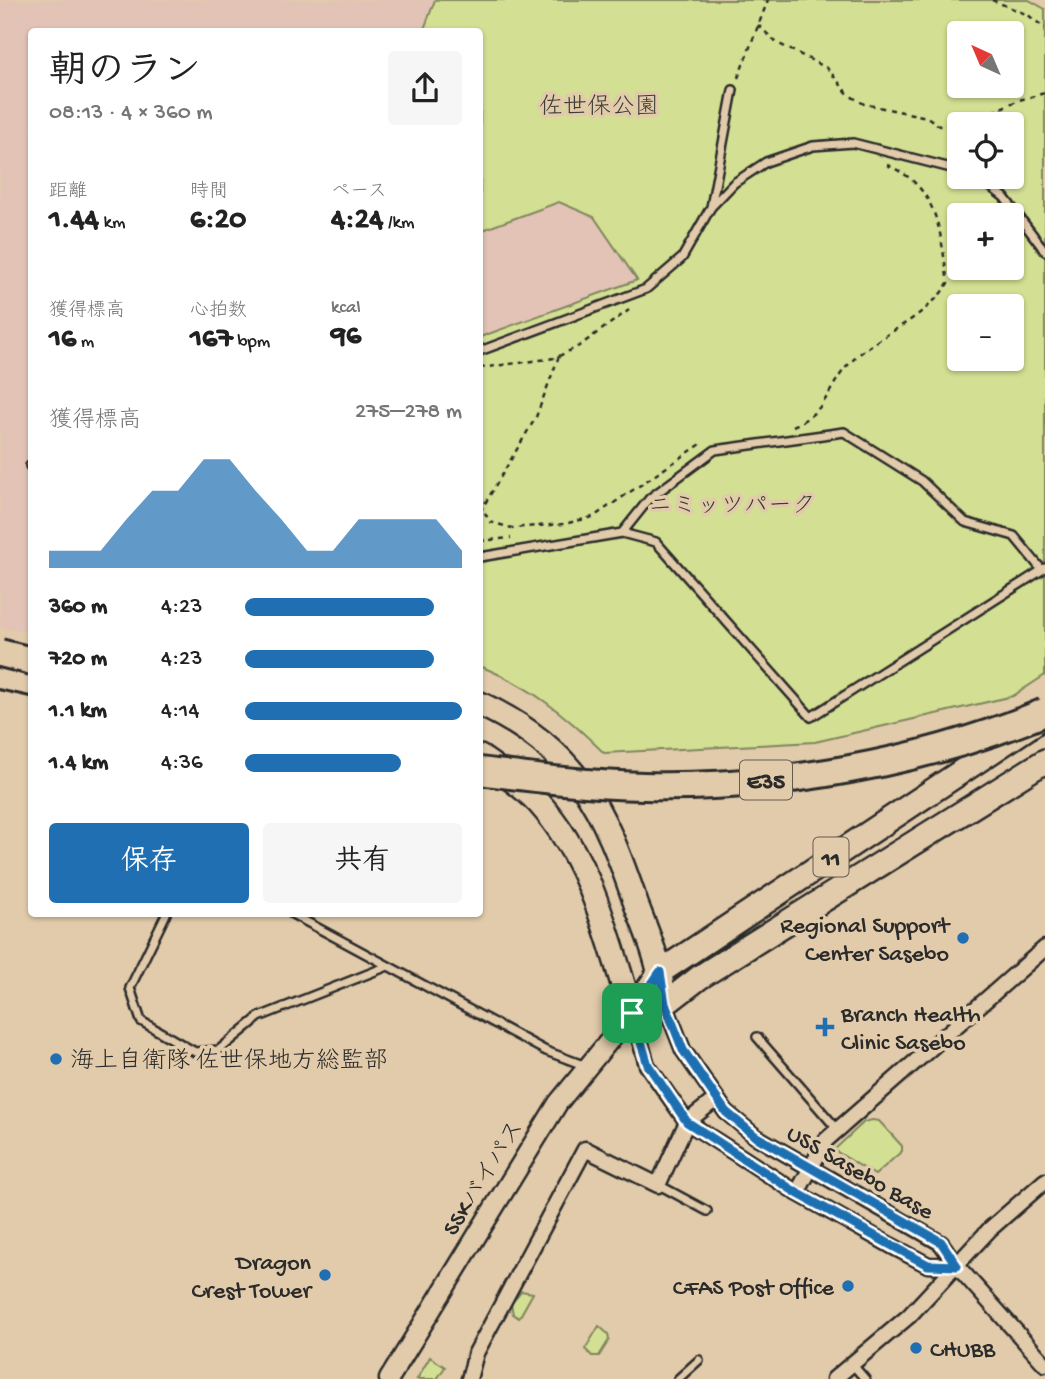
<!DOCTYPE html>
<html lang="ja">
<meta charset="utf-8">
<style>
:root{--surface:#fff;--page:#f6f6f6;--text:#222;--muted:#767676;--accent:#1f6fb2}
body{margin:0;font-family:"Gochi Hand","Klee One",sans-serif;background:var(--page);color:var(--text);height:100vh;display:flex;flex-direction:column;font-size:26px;white-space:nowrap}
*{box-sizing:border-box;margin:0}
p{font-size:23px;color:var(--muted)}
.icon{flex:none;width:38px;height:38px;fill:none;stroke:currentColor;stroke-width:2;stroke-linecap:round;stroke-linejoin:round}
.map{position:relative;flex:1;overflow:hidden}
.sheet{position:absolute;left:28px;top:28px;width:455px;height:889px;display:flex;flex-direction:column;background:var(--surface);border-radius:7px;box-shadow:0 2px 5px #0004}
.sheet>*{flex:none}
.needle{width:46px;rotate:316deg}
.fabs{position:absolute;left:947px;top:21px;display:grid;gap:14px}
.fabs a{display:grid;place-items:center;width:77px;height:77px;border-radius:7px;background:var(--surface);box-shadow:0 2px 5px #0004;font-size:35px}
.pin{position:absolute;display:grid;place-items:center;width:60px;height:60px;color:#fff;margin:-30px;border-radius:14px;box-shadow:0 4px 10px #0006}
.round{display:grid;place-items:center;flex:none;width:74px;height:74px;border-radius:7px;background:var(--page)}
.overview{display:flex;align-items:center;justify-content:space-between;height:119px;padding:0 21px}
h1{font-size:38px;font-weight:700;line-height:52px}
.figures{display:grid;grid-template-columns:repeat(3,1fr);gap:10px;height:119px;padding:7px 21px}
.figures div{display:grid;align-content:center}
.figures b{font-size:30px;font-weight:700}
.figures small{font-size:19px;font-weight:400}
.figures p{font-size:19px}
.chart{height:196px;padding:14px 21px}
.chart p{display:flex;justify-content:space-between}
.chart svg{width:100%;height:126px;margin-top:7px;fill:var(--accent);opacity:.7}
.button{display:flex;gap:14px;margin-top:auto;padding:14px 21px}
.button a{flex:1;height:80px;border-radius:7px;background:var(--accent);color:#fff;font-size:28px;font-weight:700;line-height:80px;text-align:center}
.button a+a{background:var(--page);color:var(--text)}
ul{padding:0 21px;list-style:none;font-size:23px}
li{display:grid;grid-template-columns:112px 84px 1fr;align-items:center;height:52px}
li i{height:18px;border-radius:9px;background:var(--accent)}
.map>svg:first-child{display:block}
</style>
<div class="map">
<svg width="1045" height="1379" viewBox="0 0 1045 1379">
<rect width="100%" height="100%" fill="#e2cbab"/>
<filter id="ink" filterUnits="userSpaceOnUse"><feTurbulence type="fractalNoise" baseFrequency=".0143" numOctaves="2"/><feDisplacementMap in="SourceGraphic" scale="14" xChannelSelector="R" yChannelSelector="G"/><feConvolveMatrix kernelMatrix="1 2 1 2 8 2 1 2 1" color-interpolation-filters="sRGB"/></filter>
<g filter="url(#ink)">
<path fill="#e2c3b6" d="M0,0H435L423,31L32,32L31,632L0,627Z
M559,202L594,217L638,281L480,337V231Z"/>
<path fill="#d3df92" stroke="#7f855e" stroke-width="2" fill-rule="evenodd" d="M435,0H1029L1045,9V675L1013,696L815,742L604,753C565,714 531,687 480,666V337L637,280L594,217L559,202L480,231V32H423ZM959,33H1012V86H959ZM959,124H1012V177H959ZM959,215H1012V268H959ZM959,306H1012V359H959Z
M872,1120L879,1121L902,1146V1151L875,1175L834,1150L864,1122Z
M521,1291L533,1293L519,1318L513,1314L511,1304Z
M599,1326L608,1334L609,1340L599,1356H592L585,1349Z
M430,1357L445,1367L437,1379H417Z"/>
<g fill="none" stroke-linecap="round" stroke-linejoin="round">
<defs>
<path id="service" d="M978,177L1004,197L1045,251
M711,207L733,90
M480,351L646,289L682,258L711,207L734,183L766,162L813,146L853,143L959,170
M30,466H32
M622,533L656,542L811,717L1042,570
M480,557L622,533L650,498L715,450L844,432L922,481L965,522L1014,536L1042,570L1045,568
M166,914L130,988L141,1021L195,1052L219,1050L259,1017L388,966
M292,914L546,1051L586,1066
M757,1037L838,1130
M659,1185L707,1211
M852,1364L865,1379
M678,1379L699,1360"/>
<path id="minor" d="M665,1004L683,1050L726,1112L755,1136L941,1243L957,1266L1045,1364
M632,1013L647,1065L687,1122L797,1193L890,1245L928,1265L957,1266
M797,1193L826,1140L1045,948
M469,1379L476,1353L585,1149L658,1185L687,1122L716,1099
M834,1379L909,1316L990,1229L1045,1181"/>
<path id="tertiary" d="M389,1379L558,1103L632,1013"/>
<path id="primary" d="M480,704C576,748 604,809 636,904C646,930 658,958 662,986
M480,757C499,771 523,785 539,803C592,862 608,939 632,1013
M632,1013L660,972L1033,724
M632,1013L665,1004L700,977L1045,761"/>
<path id="motorway" d="M0,675L32,682"/>
</defs>
<use href="#service" stroke="#2b2b2b" stroke-width="12"/>
<use href="#minor" stroke="#2b2b2b" stroke-width="19"/>
<use href="#tertiary" stroke="#2b2b2b" stroke-width="23"/>
<use href="#primary" stroke="#2b2b2b" stroke-width="28"/>
<use href="#motorway" stroke="#2b2b2b" stroke-width="32"/>
<path stroke="#2b2b2b" stroke-width="2.5" stroke-dasharray="5 5" stroke-linecap="butt" d="M992,0L1028,15L1045,28
M758,25L777,43L827,68L849,95L864,104L927,117L940,126L959,125
M738,78L768,0
M965,124L1019,100L1045,93
M480,368L555,358L579,346L629,310
M793,426C829,410 826,389 849,364C878,333 925,321 948,283C940,234 940,187 887,165
M480,504L490,522L512,528L564,524L593,517L701,444
M480,512L536,417L559,356
M480,541L511,538"/>
<use href="#service" stroke="#e2cbab" stroke-width="7"/>
<use href="#minor" stroke="#e2cbab" stroke-width="14"/>
<use href="#tertiary" stroke="#e2cbab" stroke-width="18"/>
<use href="#primary" stroke="#e2cbab" stroke-width="23"/>
<use href="#motorway" stroke="#e2cbab" stroke-width="26"/>
<defs>
<path id="motorway-bridge" d="M0,653L32,661
M480,771C534,778 589,785 644,786C776,789 924,763 1045,712"/>
</defs>
<use href="#motorway-bridge" stroke="#2b2b2b" stroke-width="32" stroke-linecap="butt"/>
<use href="#motorway-bridge" stroke="#e2cbab" stroke-width="26"/>
</g>
</g>
<g fill="none" stroke-linecap="round" stroke-linejoin="round" filter="url(#ink)">
<defs>
<path id="route" d="M660,972L665,1004L683,1050L726,1112L755,1136L941,1242L957,1266L928,1265L891,1245L797,1193L687,1122L648,1065L632,1013Z"/>
</defs>
<use href="#route" stroke="#fff" stroke-width="14"/>
<use href="#route" stroke="#1f6fb2" stroke-width="9"/>
</g>
<g fill="#1f6fb2" stroke="#e2cbab" stroke-width="2.5">
<circle cx="963" cy="938" r="7"/>
<path d="M821.5 1016.5h7v7h7v7h-7v7h-7v-7h-7v-7h7z"/>
<circle cx="56" cy="1059" r="7"/>
<circle cx="325" cy="1275" r="7"/>
<circle cx="848" cy="1286" r="7"/>
<circle cx="916" cy="1348" r="7"/>
</g>
<g text-anchor="middle" stroke-width="7" stroke-linejoin="round" paint-order="stroke">
<g fill="#e2cbab" stroke="#625b51" stroke-width="2">
<rect x="740" y="760.5" width="52" height="39" rx="5"/>
<rect x="813.5" y="837.5" width="35" height="39" rx="5"/>
</g>
<g font-size="23" font-weight="bold" fill="#2b2b2b">
<text x="766" y="788">E35</text>
<text x="831" y="865">11</text>
</g>
<g font-size="24" fill="#3c3d35" stroke="#e2cbab">
<text x="599" y="113">佐世保公園</text>
<text x="732" y="512">ニミッツパーク</text>
</g>
<g font-size="24" fill="#2b2b2b" stroke="#e2cbab" text-anchor="end">
<text x="949" y="932">Regional Support<tspan x="949" dy="28">Center Sasebo</tspan></text>
<text x="841" y="1021" text-anchor="start">Branch Health<tspan x="841" dy="28">Clinic Sasebo</tspan></text>
<text x="70" y="1067" text-anchor="start">海上自衛隊 佐世保地方総監部</text>
<text x="311" y="1269">Dragon<tspan x="311" dy="28">Crest Tower</tspan></text>
<text x="834" y="1294">CFAS Post Office</text>
<text x="930" y="1356" text-anchor="start">CHUBB</text>
</g>
<g font-size="24" fill="#2b2b2b" stroke="#e2cbab">
<text transform="translate(861 1171) rotate(30)" y="8">USS Sasebo Base</text>
<text transform="translate(482 1177) rotate(-58)" y="8">SSKバイパス</text>
</g>
</g>
</svg>
<div class="fabs">
<a><svg class="needle" viewBox="-14 -14 28 28"><path d="M0-13l5 13h-10z" fill="#e53935"/><path d="M0 13l5-13h-10z" fill="#767676"/></svg></a>
<a><svg class="icon" aria-label="locate" viewBox="0 0 24 24"><circle cx="12" cy="12" r="6"/><path d="M12 2v4M12 18v4M2 12h4M18 12h4"/></svg></a>
<a>+</a>
<a>−</a>
</div>
<div class="pin" style="left:632px;top:1013px;background:#1e9e55"><svg class="icon" aria-label="arrive" viewBox="0 0 24 24"><path d="M6 21V4h12l-3 4 3 4H6"/></svg></div>
<section class="sheet">
<div class="overview"><div><h1>朝のラン</h1><p>08:13 · 4 × 360 m</p></div><a class="round"><svg class="icon" aria-label="share" viewBox="0 0 24 24"><path d="M12 15V3M7 8l5-5 5 5M5 13v7h14v-7"/></svg></a></div>
<div class="figures">
<div><p>距離</p><b>1.44<small> km</small></b></div>
<div><p>時間</p><b>6:20</b></div>
<div><p>ペース</p><b>4:24<small> /km</small></b></div>
</div>
<div class="figures">
<div><p>獲得標高</p><b>16<small> m</small></b></div>
<div><p>心拍数</p><b>167<small> bpm</small></b></div>
<div><p>kcal</p><b>96</b></div>
</div>
<div class="chart"><p><span>獲得標高</span>275–278 m</p>
<svg viewBox="0 0 160 44" preserveAspectRatio="none"><path d="M0 44V38L10 38L20 38L30 27L40 17L50 17L60 6L70 6L80 17L90 27L100 38L110 38L120 27L130 27L140 27L150 27L160 38V44z"/></svg>
</div>
<ul>
<li><b>360 m</b>4:23<i style="width:87%"></i></li>
<li><b>720 m</b>4:23<i style="width:87%"></i></li>
<li><b>1.1 km</b>4:14<i style="width:100%"></i></li>
<li><b>1.4 km</b>4:36<i style="width:72%"></i></li>
</ul>
<div class="button"><a>保存</a><a>共有</a></div>
</section>
</div>
